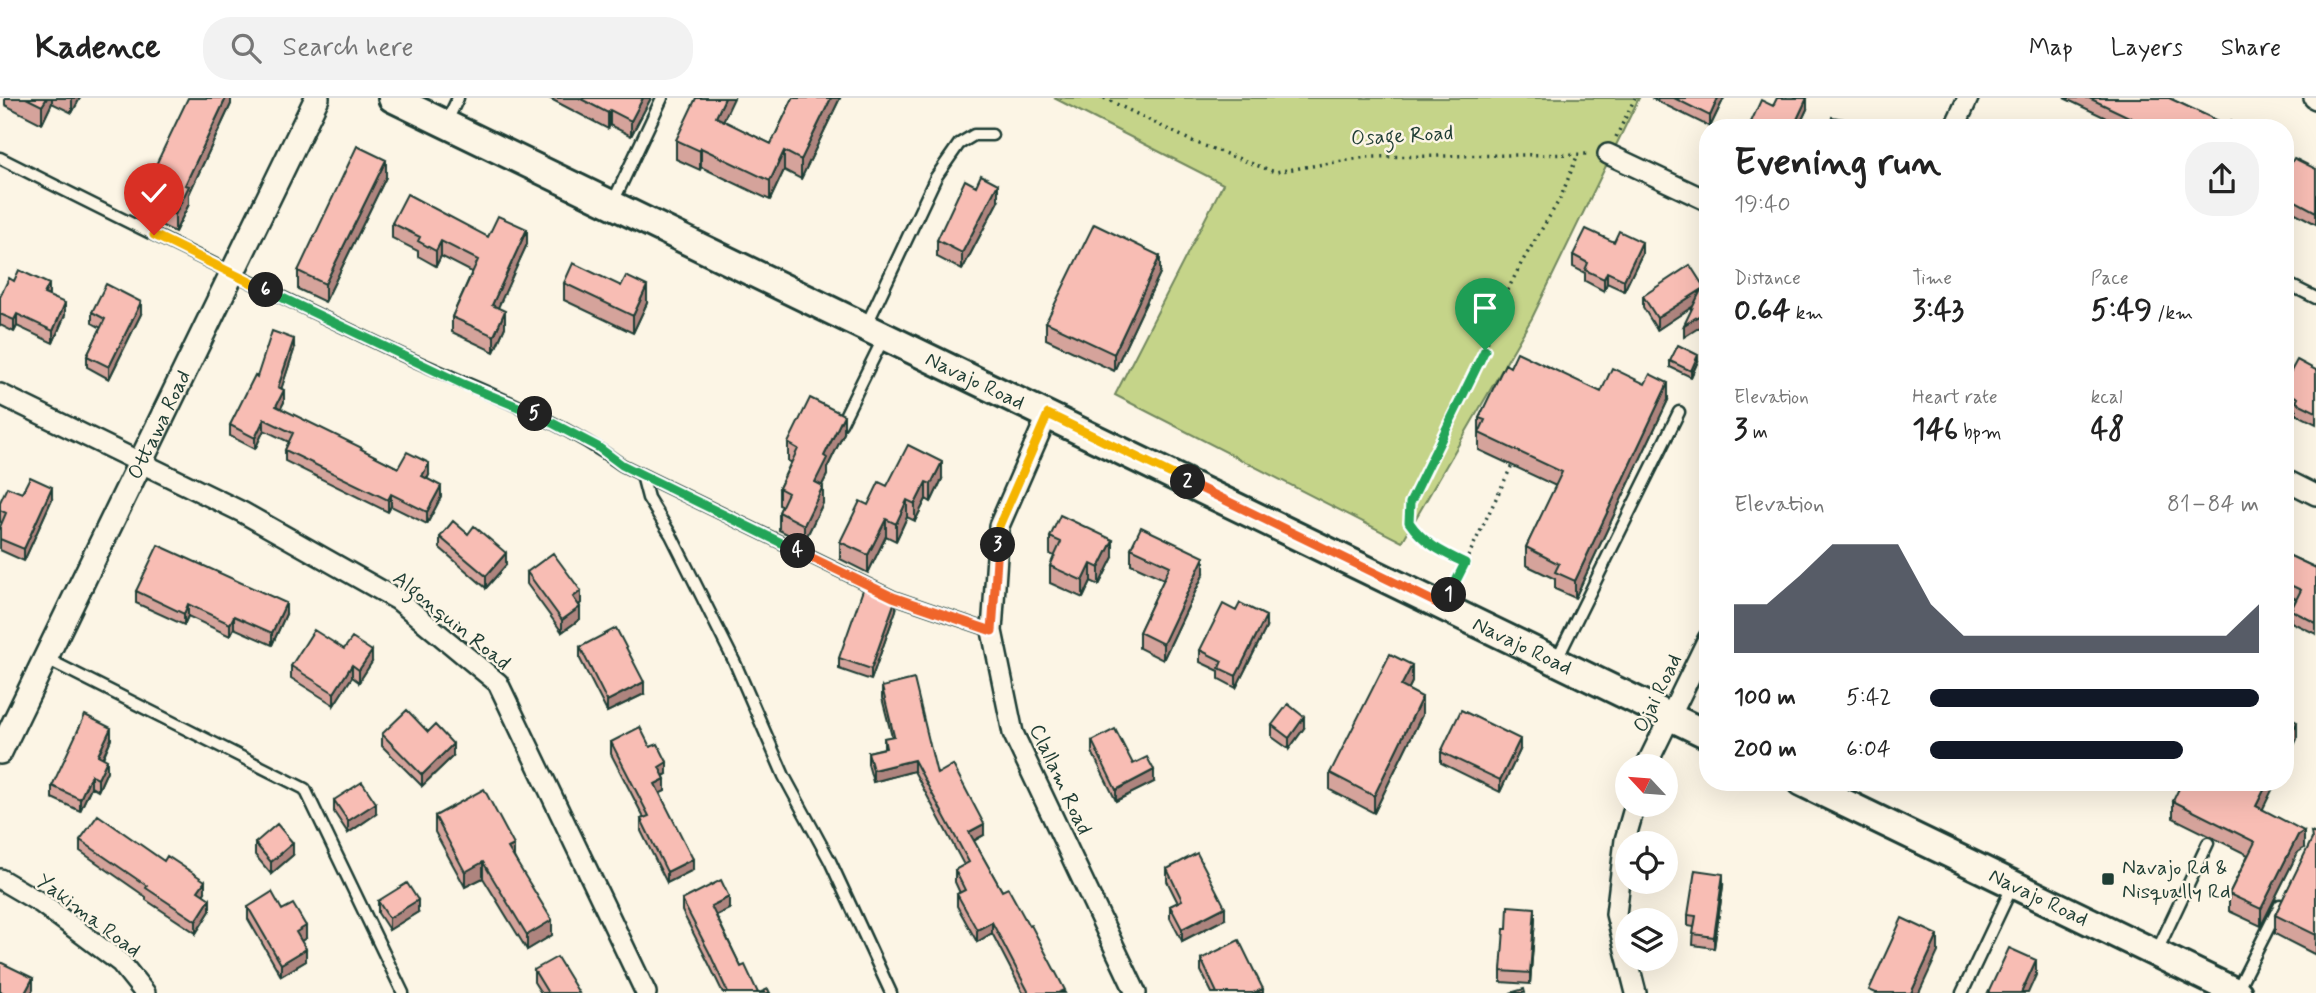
<!DOCTYPE html>
<meta charset="utf-8">
<style>
:root{--surface:#fff;--page:#f2f2f2;--text:#222;--muted:#767676;--line:#e0e0e0;--accent:#111827}
body{margin:0;font-family:Mynerve,sans-serif;background:var(--page);color:var(--text);height:100vh;display:flex;flex-direction:column;font-size:26px;white-space:nowrap}
*{box-sizing:border-box;margin:0}
p{font-size:23px;color:var(--muted)}
.icon{flex:none;width:38px;height:38px;fill:none;stroke:currentColor;stroke-width:2;stroke-linecap:round;stroke-linejoin:round}
.map{position:relative;flex:1;overflow:hidden}
.drawer{position:absolute;left:1699px;top:21px;width:595px;height:672px;display:flex;flex-direction:column;background:var(--surface);border-radius:28px;box-shadow:0 7px 28px #0002}
.drawer>*{flex:none}
.needle{width:46px;rotate:296deg}
.controls{position:absolute;left:1615px;top:656px;display:grid;gap:14px}
.controls a{display:grid;place-items:center;width:63px;height:63px;border-radius:50%;background:var(--surface);box-shadow:0 7px 28px #0002;font-size:35px}
.pin{position:absolute;display:grid;place-items:center;width:60px;height:60px;color:#fff;margin:-72px -30px;border-radius:50% 50% 50% 0;rotate:-45deg;box-shadow:0 0 7px #0007}
.pin .icon{rotate:45deg}
.km{position:absolute;width:35px;height:35px;margin:-18px;border-radius:50%;background:#222;color:#fff;font-size:19px;line-height:35px;text-align:center}
.round{display:grid;place-items:center;flex:none;width:74px;height:74px;border-radius:28px;background:var(--page)}
.head{display:flex;align-items:center;justify-content:space-between;height:119px;padding:0 35px}
h1{font-size:38px;font-weight:700;line-height:52px}
.figures{display:grid;grid-template-columns:repeat(3,1fr);gap:10px;height:119px;padding:7px 35px}
.figures div{display:grid;align-content:center}
.figures b{font-size:30px;font-weight:700}
.figures small{font-size:19px;font-weight:400}
.figures p{font-size:19px}
.chart{height:196px;padding:14px 35px}
.chart p{display:flex;justify-content:space-between}
.chart svg{width:100%;height:126px;margin-top:7px;fill:var(--accent);opacity:.7}
ul{padding:0 35px;list-style:none;font-size:23px}
li{display:grid;grid-template-columns:112px 84px 1fr;align-items:center;height:52px}
li i{height:18px;border-radius:9px;background:var(--accent)}
header{display:flex;align-items:center;gap:42px;box-sizing:border-box;height:98px;padding:0 35px;background:var(--surface);border-bottom:2px solid var(--line)}
header strong{font-size:33px}
nav{display:flex;gap:38px;margin-inline-start:auto;font-size:24px}
.search{width:490px;height:63px;background:var(--page);display:flex;align-items:center;gap:18px;box-sizing:border-box;padding:0 24px;border-radius:28px;color:var(--muted);font-size:26px}
.map>svg:first-child{display:block}
</style>
<header>
<strong>Kadence</strong>
<div class="search"><svg class="icon" aria-label="search" viewBox="0 0 24 24"><circle cx="10" cy="10" r="6"/><path d="M15 15l6 6"/></svg>Search here</div>
<nav><a>Map</a><a>Layers</a><a>Share</a></nav>
</header>
<div class="map">
<svg width="2316" height="895" viewBox="0 0 2316 895">
<rect width="100%" height="100%" fill="#fcf5e5"/>
<filter id="ink" filterUnits="userSpaceOnUse"><feTurbulence type="fractalNoise" baseFrequency=".0143" numOctaves="2"/><feDisplacementMap in="SourceGraphic" scale="14" xChannelSelector="R" yChannelSelector="G"/><feConvolveMatrix kernelMatrix="1 2 1 2 8 2 1 2 1" color-interpolation-filters="sRGB"/></filter>
<g filter="url(#ink)">
<path fill="#c5d489" stroke="#72885e" stroke-width="2" d="M1054,0H1639L1532,220L1402,444L1115,297L1223,86Z"/>
<g fill="none" stroke-linecap="round" stroke-linejoin="round">
<defs>
<path id="service" d="M446,25L458,0
M0,60C133,127 266,192 400,256C475,291 555,318 622,367L893,499L992,533
M613,104L662,0
M2286,185L2316,200
M866,228L936,79L959,46L974,37H992
M841,326L883,241
M642,377L648,400L671,437L735,565L784,678L830,763L891,895
M45,560L305,691L403,895
M1556,563L1679,314
M2156,855L2208,745
M2236,894L2280,807
M1962,895L2013,787"/>
<path id="minor" d="M2314,0L2316,1
M1954,30L1968,0
M1608,56L1708,103
M0,296L242,414L398,502L498,585L646,895
M1048,316L999,428L992,533L1013,635L1136,895
M2286,382L2316,397
M1646,668L1708,541
M1635,707L1625,742L1616,816L1636,895
M0,781L41,805L121,865L145,895"/>
<g id="tertiary">
<path id="s1" d="M0,654L317,0"/>
</g>
<g id="secondary">
<path id="s2" d="M392,0L1708,637"/>
<path id="s3" d="M1801,684L2238,895"/>
</g>
</defs>
<use href="#service" stroke="#1f3d34" stroke-width="15"/>
<use href="#minor" stroke="#1f3d34" stroke-width="24"/>
<use href="#tertiary" stroke="#1f3d34" stroke-width="28"/>
<use href="#secondary" stroke="#1f3d34" stroke-width="32"/>
<path stroke="#1f3d34" stroke-width="3.5" stroke-dasharray="2 5" stroke-linecap="butt" d="M1104,0L1194,44L1275,74L1367,59L1591,56
M1616,39L1635,0
M1465,465L1514,363
M1453,489L1465,465C1443,454 1423,445 1409,424L1411,405L1485,252L1498,211L1522,164L1560,101L1578,56"/>
<use href="#service" stroke="#fcf5e5" stroke-width="10"/>
<use href="#minor" stroke="#fcf5e5" stroke-width="19"/>
<use href="#tertiary" stroke="#fcf5e5" stroke-width="23"/>
<use href="#secondary" stroke="#fcf5e5" stroke-width="26"/>
</g>
<path fill="#d5a39b" stroke="#1f3d34" stroke-width="2" d="M5,0H80L72,15L52,5L42,26L5,7Z
M231,0V6L189,96V106L175,134L140,117V100Z
M549,0H651L631,38L610,27L608,31Z
M793,0H840L801,81L784,72L770,102L701,69L700,72L676,61V42L723,23L771,46Z
M1651,0H1724L1710,29Z
M2064,0H2169L2229,28L2244,30H2127Z
M1773,8L1807,11L1798,30H1751V24Z
M2316,71V126L2286,110V75Z
M386,79L325,204L298,191V173Z
M998,103L962,172L937,159V142Z
M392,125L488,139L527,146L497,210L505,229L494,254L452,234V219L472,174L441,158L436,168L418,158V153L392,140Z
M1614,144L1642,156L1624,193L1607,185L1604,193L1585,183V175L1573,169V157Z
M1160,175L1114,273L1046,241V224Z
M564,185L647,205L633,235L564,202Z
M1704,189L1684,239L1693,208L1657,232L1643,209V198Z
M49,198L65,217L53,245L17,228L14,234L0,227V199Z
M92,214L141,216L109,281L87,269V258L101,230L92,225Z
M294,252L281,291L284,304L280,311L398,370L429,377L427,381L441,399L427,426L391,408L388,414L285,363V352L289,344L264,332L255,351L230,338V327L257,279Z
M1670,263H1698L1691,279L1670,269Z
M1510,269L1601,294L1668,302L1575,500L1555,491V481L1526,467V449L1556,388L1479,352V320Z
M2286,270L2291,273L2316,272V326L2296,316V311L2286,306Z
M844,335L827,370V377L822,387L823,405L804,444L779,432V414L782,408L779,407V390L791,364L788,363V345Z
M942,381L931,404L926,401L915,423L907,419L896,443L886,438L868,475L840,461V444L887,388Z
M22,395L52,401L24,463L0,452V429L2,425L0,424V404Z
M468,436L506,467L486,490L440,450V439Z
M1050,439L1113,459L1099,487L1091,483L1083,500L1050,485V468L1054,458L1050,456Z
M1131,450L1204,475L1163,562L1139,550V534L1164,481L1131,466Z
M2286,456L2316,470V536L2291,524V512L2296,501L2286,496Z
M527,474L581,505L579,507L580,521L562,534L527,486Z
M136,493L286,516L272,547L234,530L230,538L188,518L184,527L136,505Z
M896,512L871,582L839,571V560Z
M1266,530L1236,590L1219,581V573L1200,564V552Z
M580,549L644,596L607,614L580,561Z
M344,551L372,564L359,584L352,579L334,607L291,580V568Z
M1412,584L1408,592L1422,617L1374,715L1330,692V675Z
M882,589L937,676L984,737L974,743L1002,793L1065,895H1023L992,835L977,844L957,808V796L960,795L955,784V772L964,767L914,673L873,684L868,666V654L884,650V640L892,639L882,600Z
M1272,627L1304,630L1289,651L1272,639Z
M382,636L453,658L422,688L382,648Z
M111,641L103,660L107,673L98,693L91,689L80,713L52,700V688Z
M1092,643L1133,666L1154,684L1116,703L1092,654Z
M611,644L650,649L667,676L664,678L665,693L660,695L693,772L667,785L641,733V721L644,720L611,656Z
M1520,652L1500,694L1441,665V654Z
M334,702L376,716L348,735L334,714Z
M2173,703L2262,712L2304,750L2298,754L2261,828L2229,813V796L2248,757L2173,720Z
M435,718L514,759L552,837L527,852L483,780L465,789L435,734Z
M2316,736V857L2275,836V817Z
M80,742L205,794L203,797L210,813L196,835L146,802V799L80,753Z
M255,745L293,757L271,776L255,757Z
M1167,771L1225,821L1182,843L1170,820V808L1178,805L1167,783Z
M1723,788L1714,850L1693,847L1694,829L1688,828V817Z
M682,802L729,811L716,817L741,869L758,895H723L709,866L682,813Z
M378,803L418,814L389,832L378,815Z
M248,809L282,812L306,840L301,843L306,863L281,878L248,821Z
M1535,822L1530,886L1501,884V873L1507,831Z
M1201,861L1263,895H1212L1201,873Z
M534,872L579,895H541L534,884Z"/>
<path fill="#ae847e" stroke="#1f3d34" stroke-width="2" d="M47,0H52V5L42,26V8Z
M72,0H80L72,15Z
M226,0H231V6L189,96V106L175,134V117L185,87Z
M643,0H651L631,38V23Z
M725,0H734L716,38V19Z
M831,0H840L801,81V62Z
M1718,0H1724L1710,29V18Z
M1807,0V11L1798,30H1793Z
M610,12V27L608,31V15Z
M701,50V69L700,72V53Z
M784,53V72L770,102V83Z
M386,62V79L325,204V186Z
M998,86V103L962,172V155Z
M527,131V146L492,223V207Z
M441,143V158L436,168V153Z
M1642,144V156L1624,193V182Z
M1160,158V175L1114,273V256Z
M1607,174V185L1604,193V181Z
M49,186V198L44,196Z
M647,188V205L633,235V218Z
M1701,192V203L1657,232V220Z
M141,204V216L109,281V269Z
M65,205V217L53,245V233Z
M1708,212V224L1684,239V227Z
M505,213V229L494,254V238Z
M17,216V228L14,234V222Z
M294,241V252L278,301V289Z
M1698,257V263L1691,279V273Z
M1668,285V302L1575,500V483Z
M284,292V304L276,320V308Z
M844,317V335L827,370V377L815,401V384L824,358Z
M264,321V332L255,351V340Z
M942,364V381L931,404V386Z
M429,365V377L422,390V378Z
M926,384V401L915,423V406Z
M441,388V399L427,426V414Z
M823,388V405L804,444V427Z
M52,389V401L24,463V451Z
M391,396V408L388,414V402Z
M907,402V419L896,443V426Z
M886,421V438L868,475V457Z
M1113,442V459L1099,487V470Z
M506,455V467L486,490V478Z
M1204,459V475L1163,562V546Z
M1091,466V483L1083,500V483Z
M581,493V505L573,511V499Z
M896,500V512L871,582V571Z
M286,505V516L272,547V535Z
M188,506V518L184,527V516Z
M580,509V521L562,534V522Z
M234,518V530L230,538V526Z
M1266,518V530L1236,590V578Z
M372,553V564L359,584V572Z
M352,567V579L334,607V595Z
M1412,567V584L1401,606V588Z
M644,584V596L607,614V603Z
M1422,599V617L1374,715V698Z
M1304,619V630L1289,651V640Z
M2297,624V641L2286,664V647Z
M111,630V641L98,669V657Z
M1520,641V652L1500,694V682Z
M453,646V658L422,688V677Z
M107,662V673L98,693V681Z
M914,662V673L873,684V672Z
M667,664V676L659,680V669Z
M1154,672V684L1116,703V692Z
M91,677V689L80,713V701Z
M665,681V693L655,698V686Z
M2268,684H2276L2256,725V708Z
M376,705V716L348,735V723Z
M984,726V737L969,745V734Z
M2304,733V750L2298,754L2261,828V811L2298,737Z
M293,745V757L271,776V764Z
M514,747V763L508,750Z
M693,761V772L667,785V774Z
M483,764V780L465,789V774Z
M1723,776V788L1714,850V839Z
M205,783V794L198,805V793Z
M729,799V811L711,820V808Z
M210,801V813L196,835V823Z
M418,802V814L389,832V820Z
M1225,809V821L1182,843V831Z
M1535,810V822L1530,886V875Z
M552,822V837L527,852V837Z
M992,824V835L977,844V832Z
M306,828V840L296,846V834Z
M1938,837V854L1919,895H1911Z
M306,851V863L281,878V866Z
M2036,862V877L2028,895H2021Z
M33,880V892L31,895H25Z
M1263,891V895H1253Z"/>
<path fill="#f8bdb4" stroke="#1f3d34" stroke-width="2" d="M26,0H47L42,8Z
M188,0H226L185,87L189,88L175,117L140,100Z
M579,0H643L631,23L610,12L608,15Z
M696,0H725L716,19L771,46L793,0H831L801,62L784,53L770,83L701,50L700,53L676,42Z
M1674,0H1718L1710,18Z
M1777,0H1807L1793,30H1758L1759,28L1751,24L1761,2L1773,8Z
M2089,0H2169L2229,28L2231,23L2244,30H2152Z
M1832,19L1857,23L1856,30H1830Z
M357,48L386,62L325,186L298,173Z
M2294,60L2316,71V114L2286,98V75Z
M981,77L998,86L962,155L937,142L965,82L976,88Z
M407,96L488,139L498,118L527,131L492,207L505,213L494,238L452,219L478,162L441,143L436,153L418,143L420,139L392,125Z
M1094,126L1160,158L1114,256L1046,224Z
M1586,131L1614,144L1619,133L1642,144L1624,182L1607,174L1604,181L1585,172L1588,165L1573,157Z
M573,165L621,188L626,178L647,188L633,218L564,185Z
M1690,167L1704,189L1708,186V212L1684,227L1701,192L1657,220L1643,198Z
M19,172L49,186L44,196L65,205L53,233L17,216L14,222L0,216V199L9,180L14,183Z
M106,186L141,204L109,269L87,258L105,221L92,214Z
M272,233L294,241L278,289L284,292L276,308L362,350L361,351L398,370L407,354L429,365L422,378L441,388L427,414L391,396L388,402L285,352L293,335L264,321L255,340L230,327L255,277L257,279Z
M1678,247L1698,257L1691,273L1670,263Z
M1517,254L1601,294L1612,270L1645,286L1650,276L1668,285L1575,483L1555,474L1559,466L1526,449L1562,374L1479,335L1485,322L1479,320L1505,266L1510,269Z
M2297,262L2316,272V314L2296,304L2298,300L2286,294V270L2291,273Z
M810,300L844,317L824,358L827,360L815,384L823,388L804,427L779,414L788,395L779,390L798,351L788,345Z
M908,347L942,364L931,386L926,384L915,406L907,402L896,426L886,421L868,457L840,444L860,403L868,407L879,384L887,388Z
M30,379L52,389L24,451L0,441V429L6,415L0,412V404L7,389L22,395Z
M1060,417L1113,442L1099,470L1091,466L1083,483L1050,468L1061,444L1050,439Z
M453,423L468,436L474,428L506,455L486,478L440,439Z
M1141,429L1204,459L1163,546L1139,534L1170,468L1131,450Z
M158,447L286,505L272,535L234,518L230,526L188,506L184,516L136,493Z
M553,455L581,493L573,499L580,509L562,522L527,474Z
M2286,456L2316,470V525L2291,512L2301,492L2286,485Z
M864,489L896,500L871,571L839,560Z
M1240,505L1266,518L1236,578L1219,570L1222,563L1200,552L1223,506L1236,513Z
M616,530L644,584L607,603L580,549Z
M314,532L344,551L352,540L372,553L359,572L352,567L334,595L291,568Z
M1390,556L1412,567L1401,588L1422,599L1374,698L1330,675Z
M914,581L937,676L953,667L984,726L969,734L1002,793L1008,790L1029,828L1031,827L1065,892L1058,895H1029L992,824L977,832L957,796L965,792L955,772L969,764L914,662L873,672L868,654L886,650L884,640L894,638L882,589Z
M1288,606L1304,619L1289,640L1272,627Z
M407,612L428,634L435,627L453,646L422,677L382,636Z
M1461,612L1520,641L1500,682L1441,654Z
M85,617L111,630L98,657L107,662L98,681L91,677L80,701L52,688Z
M2286,619L2297,624L2286,647Z
M640,629L650,649L658,646L667,664L659,669L665,681L655,686L693,761L667,774L641,721L649,718L611,644Z
M1115,631L1133,666L1147,659L1154,672L1116,692L1092,643Z
M362,684L376,705L348,723L334,702Z
M2182,684H2268L2256,708L2304,733L2298,737L2261,811L2229,796L2255,744L2173,703Z
M484,691L514,747L508,750L552,822L527,837L483,764L465,774L435,718Z
M98,717L164,763L167,758L205,783L198,793L210,801L196,823L146,790L147,788L80,742Z
M277,726L293,745L271,764L255,745Z
M2311,734L2316,736V837L2275,817L2312,741Z
M1197,755L1225,809L1182,831L1170,808L1182,802L1167,771Z
M1695,772L1723,776L1714,839L1693,836L1696,818L1688,817Z
M721,782L729,799L711,808L741,869L745,867L758,895H728L709,854L682,802Z
M407,785L418,802L389,820L378,803Z
M272,794L282,812L293,806L306,828L296,834L306,851L281,866L248,809Z
M1508,808L1535,810L1530,875L1501,873L1504,831H1507Z
M1902,820L1938,837L1911,895H1876L1869,892Z
M1239,842L1263,891L1253,895H1217L1201,861Z
M2009,850L2036,862L2021,895H1988Z
M557,859L579,895H548L534,872Z
M0,864L33,880L25,895H4L2,894L0,895Z
M768,891L770,895H759Z
M1524,891L1525,895H1510Z"/>
</g>
<g fill="none" stroke-linecap="round" stroke-linejoin="round" filter="url(#ink)">
<defs>
<path id="split-1" d="M1449,497L1465,465C1442,454 1423,445 1409,424L1410,405L1485,252"/>
<path id="split-2" d="M1188,384L1443,508L1449,497"/>
<path id="split-3" d="M998,447L999,428L1048,316L1188,384"/>
<path id="split-4" d="M798,453L893,499L992,533L998,447"/>
<path id="split-5" d="M535,316L598,349L622,367L798,453"/>
<path id="split-6" d="M266,192L463,286L535,316"/>
<path id="split-7" d="M154,137L266,192"/>
</defs>
<use href="#split-1" stroke="#fff" stroke-width="14"/>
<use href="#split-2" stroke="#fff" stroke-width="14"/>
<use href="#split-3" stroke="#fff" stroke-width="14"/>
<use href="#split-4" stroke="#fff" stroke-width="14"/>
<use href="#split-5" stroke="#fff" stroke-width="14"/>
<use href="#split-6" stroke="#fff" stroke-width="14"/>
<use href="#split-7" stroke="#fff" stroke-width="14"/>
<use href="#split-1" stroke="#22a559" stroke-width="9"/>
<use href="#split-2" stroke="#f0652b" stroke-width="9"/>
<use href="#split-3" stroke="#f5b400" stroke-width="9"/>
<use href="#split-4" stroke="#f0652b" stroke-width="9"/>
<use href="#split-5" stroke="#22a559" stroke-width="9"/>
<use href="#split-6" stroke="#22a559" stroke-width="9"/>
<use href="#split-7" stroke="#f5b400" stroke-width="9"/>
</g>
<rect fill="#1f3d34" stroke="#fcf5e5" stroke-width="2.5" x="2101" y="774" width="14" height="14" rx="3.5"/>
<g text-anchor="middle" stroke-width="5" stroke-linejoin="round" paint-order="stroke">
<g font-size="21" fill="#1f3d34" stroke="#fcf5e5">
<text transform="translate(1402 37) rotate(-3)" y="7">Osage Road</text>
<text dy="7" stroke="none"><textPath href="#s2" startOffset="648">Navajo Road</textPath></text>
<text dy="7" stroke="none"><textPath href="#s1" startOffset="364">Ottawa Road</textPath></text>
<text transform="translate(452 522) rotate(39)" y="7">Algonquin Road</text>
<text dy="7" stroke="none"><textPath href="#s2" startOffset="1256">Navajo Road</textPath></text>
<text transform="translate(1657 595) rotate(-64)" y="7">Ojai Road</text>
<text transform="translate(1061 681) rotate(65)" y="7">Clallam Road</text>
<text dy="7" stroke="none"><textPath href="#s3" startOffset="264">Navajo Road</textPath></text>
<text transform="translate(89 817) rotate(37)" y="7">Yakima Road</text>
</g>
<g font-size="21" fill="#1f3d34" stroke="#fcf5e5" text-anchor="start">
<text x="2122" y="776">Navajo Rd &amp;<tspan x="2122" dy="24">Nisqually Rd</tspan></text>
</g>
</g>
</svg>
<div class="controls">
<a><svg class="needle" viewBox="-14 -14 28 28"><path d="M0-13l5 13h-10z" fill="#e53935"/><path d="M0 13l5-13h-10z" fill="#767676"/></svg></a>
<a><svg class="icon" aria-label="locate" viewBox="0 0 24 24"><circle cx="12" cy="12" r="6"/><path d="M12 2v4M12 18v4M2 12h4M18 12h4"/></svg></a>
<a><svg class="icon" aria-label="layers" viewBox="0 0 24 24"><path d="M12 4l9 5-9 5-9-5zM3 14l9 5 9-5"/></svg></a>
</div>
<div class="pin" style="left:1485px;top:252px;background:#1e9e55"><svg class="icon" aria-label="arrive" viewBox="0 0 24 24"><path d="M6 21V4h12l-3 4 3 4H6"/></svg></div>
<div class="pin" style="left:154px;top:137px;background:#d93025"><svg class="icon" aria-label="check" viewBox="0 0 24 24"><path d="M5 12l5 5 9-10"/></svg></div>
<b class="km" style="left:1449px;top:497px">1</b>
<b class="km" style="left:1188px;top:384px">2</b>
<b class="km" style="left:998px;top:447px">3</b>
<b class="km" style="left:798px;top:453px">4</b>
<b class="km" style="left:535px;top:316px">5</b>
<b class="km" style="left:266px;top:192px">6</b>
<section class="drawer">
<div class="head"><div><h1>Evening run</h1><p>19:40</p></div><a class="round"><svg class="icon" aria-label="share" viewBox="0 0 24 24"><path d="M12 15V3M7 8l5-5 5 5M5 13v7h14v-7"/></svg></a></div>
<div class="figures">
<div><p>Distance</p><b>0.64<small> km</small></b></div>
<div><p>Time</p><b>3:43</b></div>
<div><p>Pace</p><b>5:49<small> /km</small></b></div>
</div>
<div class="figures">
<div><p>Elevation</p><b>3<small> m</small></b></div>
<div><p>Heart rate</p><b>146<small> bpm</small></b></div>
<div><p>kcal</p><b>48</b></div>
</div>
<div class="chart"><p><span>Elevation</span>81–84 m</p>
<svg viewBox="0 0 160 44" preserveAspectRatio="none"><path d="M0 44V27L10 27L20 17L30 6L40 6L50 6L60 27L70 38L80 38L90 38L100 38L110 38L120 38L130 38L140 38L150 38L160 27V44z"/></svg>
</div>
<ul>
<li><b>100 m</b>5:42<i style="width:100%"></i></li>
<li><b>200 m</b>6:04<i style="width:77%"></i></li>
</ul>
</section>
</div>
